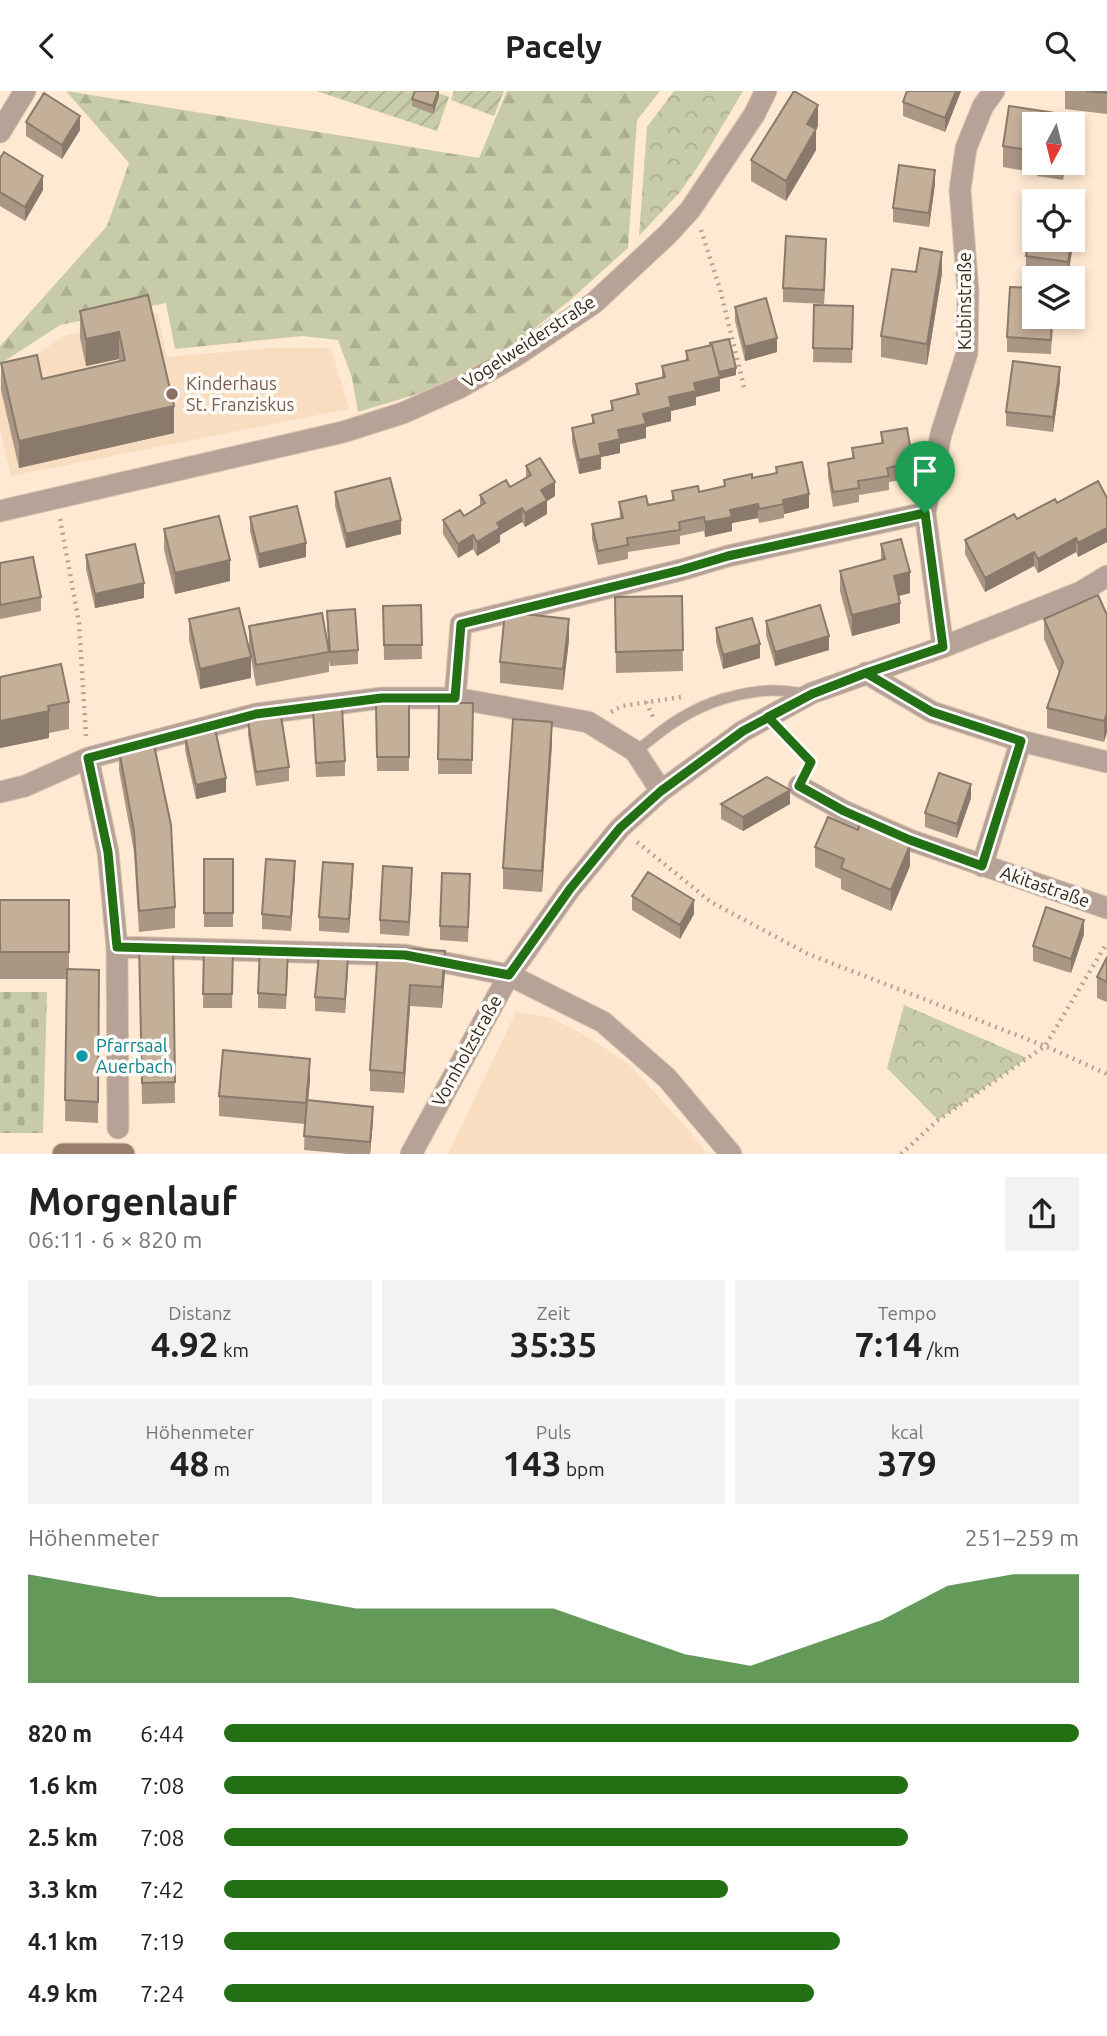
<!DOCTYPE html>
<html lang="de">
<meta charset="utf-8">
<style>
:root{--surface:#fff;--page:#f2f2f2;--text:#222;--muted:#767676;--accent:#237014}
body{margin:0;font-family:Ubuntu,sans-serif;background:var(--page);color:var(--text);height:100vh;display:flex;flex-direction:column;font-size:26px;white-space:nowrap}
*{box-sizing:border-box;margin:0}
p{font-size:23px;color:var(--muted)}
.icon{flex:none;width:38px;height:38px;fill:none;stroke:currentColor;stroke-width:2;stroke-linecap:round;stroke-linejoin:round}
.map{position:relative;height:1063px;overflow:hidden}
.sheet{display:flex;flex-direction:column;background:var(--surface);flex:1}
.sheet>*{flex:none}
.needle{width:46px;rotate:187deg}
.tools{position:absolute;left:1022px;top:21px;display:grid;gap:14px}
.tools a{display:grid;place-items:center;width:63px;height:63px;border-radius:0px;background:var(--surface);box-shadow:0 4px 10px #0003;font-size:35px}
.pin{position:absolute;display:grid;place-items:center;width:60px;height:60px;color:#fff;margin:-72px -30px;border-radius:50% 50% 50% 0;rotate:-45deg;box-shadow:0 0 7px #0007}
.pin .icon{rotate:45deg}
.round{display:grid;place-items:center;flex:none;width:74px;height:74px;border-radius:0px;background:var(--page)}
.headline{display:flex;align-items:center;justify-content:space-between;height:119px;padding:0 28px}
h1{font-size:38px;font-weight:600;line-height:52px}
.stats{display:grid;grid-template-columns:repeat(3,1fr);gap:10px;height:119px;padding:7px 28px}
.stats div{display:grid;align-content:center;border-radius:0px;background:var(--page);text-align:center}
.stats b{font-size:35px;font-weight:600}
.stats small{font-size:19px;font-weight:400}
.stats p{font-size:19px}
.chart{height:196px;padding:14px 28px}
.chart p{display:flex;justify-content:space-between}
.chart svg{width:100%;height:126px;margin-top:7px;fill:var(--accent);opacity:.7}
ul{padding:0 28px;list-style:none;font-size:23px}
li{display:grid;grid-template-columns:112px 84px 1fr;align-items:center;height:52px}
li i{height:18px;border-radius:9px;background:var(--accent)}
header{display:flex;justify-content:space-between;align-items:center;height:91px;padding:0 28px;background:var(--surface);font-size:32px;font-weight:600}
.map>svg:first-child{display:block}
</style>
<header><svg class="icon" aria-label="back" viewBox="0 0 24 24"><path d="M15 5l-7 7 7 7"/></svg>Pacely<svg class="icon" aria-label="search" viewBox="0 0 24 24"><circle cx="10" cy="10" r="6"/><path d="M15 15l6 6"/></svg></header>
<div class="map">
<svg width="1107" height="1063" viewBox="0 0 1107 1063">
<defs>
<pattern id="forest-firs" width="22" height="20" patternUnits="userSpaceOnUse" patternTransform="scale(1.75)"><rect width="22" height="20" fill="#c7cba8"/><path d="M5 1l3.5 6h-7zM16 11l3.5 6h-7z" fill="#abae90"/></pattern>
<pattern id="cemetery-stones" width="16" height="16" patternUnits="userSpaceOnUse" patternTransform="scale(1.75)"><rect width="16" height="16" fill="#c7cba8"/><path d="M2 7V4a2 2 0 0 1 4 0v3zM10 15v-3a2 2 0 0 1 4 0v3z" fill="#abae90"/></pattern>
<pattern id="park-crowns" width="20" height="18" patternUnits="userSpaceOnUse" patternTransform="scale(1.75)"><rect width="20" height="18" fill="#c7cba8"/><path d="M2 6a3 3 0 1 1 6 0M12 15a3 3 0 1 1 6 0" fill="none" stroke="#abae90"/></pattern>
<pattern id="garden-furrows" width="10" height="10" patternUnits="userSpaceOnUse" patternTransform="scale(1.75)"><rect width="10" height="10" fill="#c7cba8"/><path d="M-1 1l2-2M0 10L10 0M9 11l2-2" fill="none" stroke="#abae90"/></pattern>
</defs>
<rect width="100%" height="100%" fill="#ffe9d2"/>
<path fill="#f8ddc0" d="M158,222L167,266L270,257H331L349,318L11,385L0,338V288L64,245Z
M516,921L549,926L581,942L629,973L691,1042L707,1063H448Z"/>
<path fill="url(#forest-firs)" d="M66,0L479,67L507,0H660L637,29L628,157L569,210L497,267L424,301L358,321L352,287L338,249L302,245L175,258L166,212L60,234L0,273V255L107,135L129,72Z"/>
<path fill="url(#cemetery-stones)" d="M0,901H47L43,1042H0Z"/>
<path fill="url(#park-crowns)" d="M674,0H743L701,71L680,101L639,145L647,36Z
M904,914L1027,967L938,1029L887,977Z"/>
<path fill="url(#garden-furrows)" d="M316,0H433L449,6L437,40Z
M454,0H504L494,25L451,9Z"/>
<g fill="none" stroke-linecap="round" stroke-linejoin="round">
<defs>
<path id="lane" d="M635,660C648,652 658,642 670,634C699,614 727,604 762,600C775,598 791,601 805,602"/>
<path id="street" d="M0,41L25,0
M0,420L343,341L403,322L459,297L517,264L594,212L668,143L690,119L754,24L766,0
M925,422L943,556
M866,582L932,621L1021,650L1107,671
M455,607L461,533L681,479L728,465L925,422L941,343L967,262L968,200L960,99L966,57L983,15L994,0
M88,667L108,761L117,856L118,1037
M799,695L844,720L910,749L1107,817
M0,701L25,695L88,667L256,623L382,607H455L588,631L635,660L661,700
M982,775L1021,650
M117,856L405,864L509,884L603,931L667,987L731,1063
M411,1063L509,884L570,798L620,737L661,700L743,640L812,602L943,556L1081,501L1107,485"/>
<path id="secondary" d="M63,1063H124"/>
</defs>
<use href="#lane" stroke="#dac6b2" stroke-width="12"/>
<use href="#street" stroke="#dac6b2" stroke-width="23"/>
<use href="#secondary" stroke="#dac6b2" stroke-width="23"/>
<path stroke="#b6a593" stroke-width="4.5" stroke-dasharray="2 5" stroke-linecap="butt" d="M701,139L720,198L745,300
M60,428L79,532L86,645
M646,611L653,626
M611,621L622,615L681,606
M783,642L811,671L808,678
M637,751L711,811L808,863L1045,955L1107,983
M901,1063L938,1029L1045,955L1107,852"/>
<use href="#lane" stroke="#b6a296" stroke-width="10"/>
<use href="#street" stroke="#b6a296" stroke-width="21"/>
<use href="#secondary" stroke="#9a7e6c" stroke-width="21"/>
</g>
<path fill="#a99684" d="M439,0V5L433,23L412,15V8Z
M907,0H961L945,41L903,25V11Z
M1065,0H1107V23L1065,18Z
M1009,15L1069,24V33H1034V72H1065L1063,89L1037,85V82L1003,76V55Z
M26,31L80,39L62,68L26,45Z
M818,35L816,38V59L786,110L751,90V69Z
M0,67L43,99L25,130L0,115Z
M935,93L929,136L893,131V117Z
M1076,134L1068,186L1026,180V165Z
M826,162L824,213L783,211V197Z
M942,182L927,274L881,266V245Z
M148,204L174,342L19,377L1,299V272L42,288L119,270V268L86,275L80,247V220Z
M814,214L853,215L852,272L813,271Z
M735,216L777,261L745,270L735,230Z
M1034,226H1053L1051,263L1007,261V246Z
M686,260L736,284L720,288V300L696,306V314L671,320V330L646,336V347L620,353V362L601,366V378L579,383L572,351V337L592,333V324L611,319V310L636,304V293L662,287V275L686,270Z
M1060,290L1053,341L1006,335V321Z
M881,341L913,372V387L889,391V399L859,404V411L833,416L828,386V372L852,368V357L881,352Z
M526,375L555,405L547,410V423L525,436L522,431L500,444V451L477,465L473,458L458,467L443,443V429L464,425L480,416V404L510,396L526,387Z
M776,376L809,417L784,423V427L759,432L758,427L732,432V440L705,446L704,440L680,445V453L628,461V468L598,474L592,448V433L620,428L619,411L648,414L672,409V400L699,401L724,396V389L752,387L776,382Z
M335,401L401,443L346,457L335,415Z
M1107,407V451L1078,466L1076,461L1038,482L1034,475L985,501L965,463V449L1057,412Z
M250,426L306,466L259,477L250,440Z
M164,438L230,490L175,503L164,459Z
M881,453L910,502L899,505L900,532L852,545L840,500V480L881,469Z
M86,464L144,507L95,517L86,478Z
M0,472L41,506V520L0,528Z
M682,505L683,580L616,582L615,506Z
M421,514L422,568L384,569L383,515Z
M327,520L358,559V573L330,575L329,569V581L256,595L249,556V535L328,555Z
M1107,524L1104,651L1047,637V617L1059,582L1044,548V528Z
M189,528L251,587L200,598L189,549Z
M766,530L829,559L775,575L766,544Z
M716,537L760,567L723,578L716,551Z
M569,549L563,599L500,592V571Z
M0,586L69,611V638L49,642V647L0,657Z
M409,612V680H377L376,613Z
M439,612H473L472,683H438Z
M313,618L345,670V685L316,686Z
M248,630L289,676V690L256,695L248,644Z
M185,645L226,701L196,708L185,659Z
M552,652L542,801L503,798V777Z
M119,659L175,816V837L139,841L134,761L119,679Z
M971,707L957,747L925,736V722Z
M721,713H790L743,740L721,728Z
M815,756L910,775L891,820L841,798V788L815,776Z
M204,768H233V836H204Z
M295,784L291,840L262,838V823Z
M353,787L349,842L319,840V826Z
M412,791L409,845L380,843V829Z
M470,797L468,851L440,849V835Z
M632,805L694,823L680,848L632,819Z
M0,809H69V878L99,879L98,1032L65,1030L67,888H0Z
M1084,843L1071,882L1033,870V855Z
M139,852H173L175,1012L142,1013Z
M378,856L445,881L442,917L410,915L404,1002L370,1000V979Z
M204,858H233L232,917H203Z
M1107,866V911L1097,907V886Z
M288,873L286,918L258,917V902Z
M348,879L345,922L315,920V906Z
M310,989L308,1009L373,1030L370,1063H349L304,1059L305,1033L219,1025V1005Z"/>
<path fill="#897a6b" d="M438,0H439V5L433,23V15Z
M956,0H961L945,41V27Z
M818,14V35L807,54V33Z
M80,25V39L62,68V54Z
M816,38V59L786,110V90Z
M1063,72H1065L1063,89Z
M935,79V93L929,136V122Z
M43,85V99L25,130V116Z
M1076,120V134L1068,186V171L1072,149H1073Z
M826,148V162L824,213V199Z
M942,161V182L927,274V253Z
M119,241V268L86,275V248Z
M777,247V261L745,270V256Z
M1060,276V290L1053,341V326Z
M736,277V284L720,288V300L696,306V314L671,320V330L646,336V347L620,353V362L601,366V378L579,383V369L599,353L618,339L669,306L694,292L717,281Z
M174,315V342L19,377V350Z
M555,391V405L547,410V423L525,436V422L541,399Z
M809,403V417L784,423L783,409Z
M758,413V427L732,432V440L705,446V431L730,419Z
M522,417V431L500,444V451L477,465V451L497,432Z
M401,429V443L346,457V443Z
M1107,437V451L1078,466V452Z
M473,444V458L458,467V453Z
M1076,447V461L1038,482V468Z
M306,452V466L259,477V463Z
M1034,461V475L985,501V487Z
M230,469V490L175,503V482Z
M910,481V502L894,506V485Z
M144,492V507L95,517V503Z
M900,512V532L852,545V524Z
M569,528V549L563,599V578Z
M829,545V559L775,575V561Z
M760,553V567L723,578V564Z
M251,566V587L200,598V578Z
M49,620V647L0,657V630Z
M1107,622V642L1104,651V630Z
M552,631V652L542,801V780Z
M226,687V701L196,708V694Z
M971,693V707L957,747V733Z
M790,699V713L743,740V726Z
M910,754V775L891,820V799Z
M295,770V784L291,840V826Z
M353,773V787L349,842V828Z
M412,777V791L409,845V831Z
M694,809V823L680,848V834Z
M1084,829V843L1071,882V868Z
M445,860V881L442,917V896Z
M348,865V879L345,922V908Z
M410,894V915L404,1002V982Z
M310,968V989L306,1033V1012Z
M373,1016V1030L370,1063V1051Z"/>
<path fill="#c4af99" stroke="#897a6b" stroke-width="2" d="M415,0H438L433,15L412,8Z
M794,0L818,14L807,33L816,38L786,90L751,69Z
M907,0H956L945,27L903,11Z
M1086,0H1107V2Z
M44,2L80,25L62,54L26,31Z
M1009,15L1069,24L1068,33H1034V60L1003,55Z
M4,61L43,85L25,116L0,101V67Z
M899,74L935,79L929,122L893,117Z
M1034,114V149H1072L1068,171L1026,165Z
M1073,120H1076L1073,142Z
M786,145L826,148L824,199L783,197Z
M920,157L942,161L927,253L881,245L892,178L916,181Z
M1010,196L1034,197V226H1052L1051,249L1007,246Z
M148,204L174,315L19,350L1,272L37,264L42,288L125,269L119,241L86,248L80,220Z
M766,207L777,247L745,256L735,216Z
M814,214L853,215L852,258L813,257Z
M729,248L736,277L719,281L712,254H711L710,252Z
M712,254L720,286L694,292L696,300L669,306L671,316L643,323L646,333L618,339L620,348L599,353L601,364L579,369L572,337L594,332L592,324L613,319L611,310L639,303L636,293L665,286L662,275L688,269L686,260Z
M1013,270L1060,276L1053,326L1006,321Z
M907,337L913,372L887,377L889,385L858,390L859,397L833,401L828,372L854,367L852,357L883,352L881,341Z
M540,367L555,391L541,399L547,409L525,422L522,417L497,432L500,437L477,451L473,444L458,453L443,429L460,419L464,425L485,412L480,404L506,389L510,396L531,384L526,375Z
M802,371L809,403L783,409L784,413L759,418L758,413L730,419L732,426L705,431L704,426L679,431L680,439L627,447L628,454L598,460L592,433L623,427L619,411L646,405L648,414L674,409L672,400L698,395L699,401L725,395L724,389L752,383V387L777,382L776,376Z
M390,387L401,429L346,443L335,401Z
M1098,390L1107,407V437L1078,452L1076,447L1038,468L1034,461L985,487L965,449L1014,423L1017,428L1055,408L1057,412Z
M297,415L306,452L259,463L250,426Z
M219,425L230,469L175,482L164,438Z
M901,448L910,481L894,485L900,512L852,524L840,480L885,468L881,453Z
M135,453L144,492L95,503L86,464Z
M33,466L41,506L0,514V472Z
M1098,504L1107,524V622L1104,630L1047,617L1063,571L1044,528Z
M682,505L683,559L616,561L615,506Z
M421,514L422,554H384L383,515Z
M820,514L829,545L775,561L766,530Z
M239,517L251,566L200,578L189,528Z
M355,518L358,559L330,561L327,520Z
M505,521L569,528L563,578L500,571Z
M322,522L329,561L256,574L249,535Z
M752,527L760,553L723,564L716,537Z
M61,573L69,611L48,615L49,620L0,630V586Z
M409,612V666H377L376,613Z
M439,612H473L472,669L438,668Z
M342,616L345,670L316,672L313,618Z
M281,625L289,676L256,681L248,630Z
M513,628L552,631L542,780L503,777Z
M215,638L226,687L196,694L185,645Z
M154,654L171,734L175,816L139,820L134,740L119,659Z
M939,682L971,693L957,733L925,722Z
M767,686L790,699L743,726L721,713Z
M828,726L858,739L860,732L910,754L891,799L841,777L844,768L815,756Z
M204,768H233V822H204Z
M266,768L295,770L291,826L262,823Z
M323,771L353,773L349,828L319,826Z
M383,775L412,777L409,831L380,829Z
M648,781L694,809L680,834L632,805Z
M442,782L470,783L468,836L440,835Z
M0,809H69V861H0Z
M1046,816L1084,829L1071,868L1033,855Z
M139,852H173L175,991L142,992Z
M378,856L445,860L442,896L410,894L404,982L370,979Z
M260,857L288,858L286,904L258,902Z
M204,858H233L232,903H203Z
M319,863L348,865L345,908L315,906Z
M1107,866V891L1097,886Z
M67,878L99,879L98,1011L65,1009Z
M223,959L310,968L306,1012L219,1005Z
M307,1009L373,1016L370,1051L304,1045Z"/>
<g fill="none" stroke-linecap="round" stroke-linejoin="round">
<defs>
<path id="route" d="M925,422L728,465L681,479L461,533L455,607H382L256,623L88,667L108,761L117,856L405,864L509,884L570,798L620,737L661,700L743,640L812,603L866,582L932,621L1021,650L982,775L910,749L844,720L799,695L811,671L768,626L812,603L866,582L943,556L925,422"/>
</defs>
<use href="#route" stroke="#fff" stroke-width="14"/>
<use href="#route" stroke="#237014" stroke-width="9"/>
</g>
<circle fill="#8d6e63" stroke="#fefaf5" stroke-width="2.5" cx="172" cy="303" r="7"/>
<circle fill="#0f9aa8" stroke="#fefaf5" stroke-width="2.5" cx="82" cy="965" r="7"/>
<g text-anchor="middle" stroke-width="7" stroke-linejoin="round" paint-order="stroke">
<g font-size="18" fill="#30281f" stroke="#fefaf5">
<text transform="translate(965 210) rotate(-90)" y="6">Kubinstraße</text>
<text transform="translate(529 251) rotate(-33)" y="6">Vogelweiderstraße</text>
<text transform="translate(1045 796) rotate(19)" y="6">Akitastraße</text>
<text transform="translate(467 960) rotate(-61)" y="6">Vornholzstraße</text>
</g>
<g font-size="18" fill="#785e54" stroke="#fefaf5" text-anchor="start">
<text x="186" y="299">Kinderhaus<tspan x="186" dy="21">St. Franziskus</tspan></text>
</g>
<g font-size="18" fill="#0d838f" stroke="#fefaf5" text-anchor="start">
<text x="96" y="961">Pfarrsaal<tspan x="96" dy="21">Auerbach</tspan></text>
</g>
</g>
</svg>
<div class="tools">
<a><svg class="needle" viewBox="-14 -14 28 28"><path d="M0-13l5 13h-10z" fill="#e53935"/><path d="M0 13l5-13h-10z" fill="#767676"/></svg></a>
<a><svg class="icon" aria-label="locate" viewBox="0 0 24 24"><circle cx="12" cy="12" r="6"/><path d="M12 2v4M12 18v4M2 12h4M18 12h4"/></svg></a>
<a><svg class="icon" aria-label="layers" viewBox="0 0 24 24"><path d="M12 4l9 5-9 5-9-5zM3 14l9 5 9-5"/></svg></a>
</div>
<div class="pin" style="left:925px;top:422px;background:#1e9e55"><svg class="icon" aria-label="arrive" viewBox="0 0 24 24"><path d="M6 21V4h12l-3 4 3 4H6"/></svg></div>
</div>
<section class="sheet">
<div class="headline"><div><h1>Morgenlauf</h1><p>06:11 · 6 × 820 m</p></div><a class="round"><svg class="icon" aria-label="share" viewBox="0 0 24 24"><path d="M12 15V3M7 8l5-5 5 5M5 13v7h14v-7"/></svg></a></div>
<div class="stats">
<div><p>Distanz</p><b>4.92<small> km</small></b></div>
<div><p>Zeit</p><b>35:35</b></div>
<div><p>Tempo</p><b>7:14<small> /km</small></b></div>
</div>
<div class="stats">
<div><p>Höhenmeter</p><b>48<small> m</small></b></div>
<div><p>Puls</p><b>143<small> bpm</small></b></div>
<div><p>kcal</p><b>379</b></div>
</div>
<div class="chart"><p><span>Höhenmeter</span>251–259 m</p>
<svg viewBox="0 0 160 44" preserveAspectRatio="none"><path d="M0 44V6L10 10L20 14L30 14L40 14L50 18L60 18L70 18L80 18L90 26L100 34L110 38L120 30L130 22L140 10L150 6L160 6V44z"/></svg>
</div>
<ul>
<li><b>820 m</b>6:44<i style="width:100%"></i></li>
<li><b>1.6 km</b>7:08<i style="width:80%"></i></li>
<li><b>2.5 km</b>7:08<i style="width:80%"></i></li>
<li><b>3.3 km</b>7:42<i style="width:59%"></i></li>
<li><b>4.1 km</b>7:19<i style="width:72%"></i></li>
<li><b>4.9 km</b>7:24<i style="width:69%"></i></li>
</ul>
</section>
